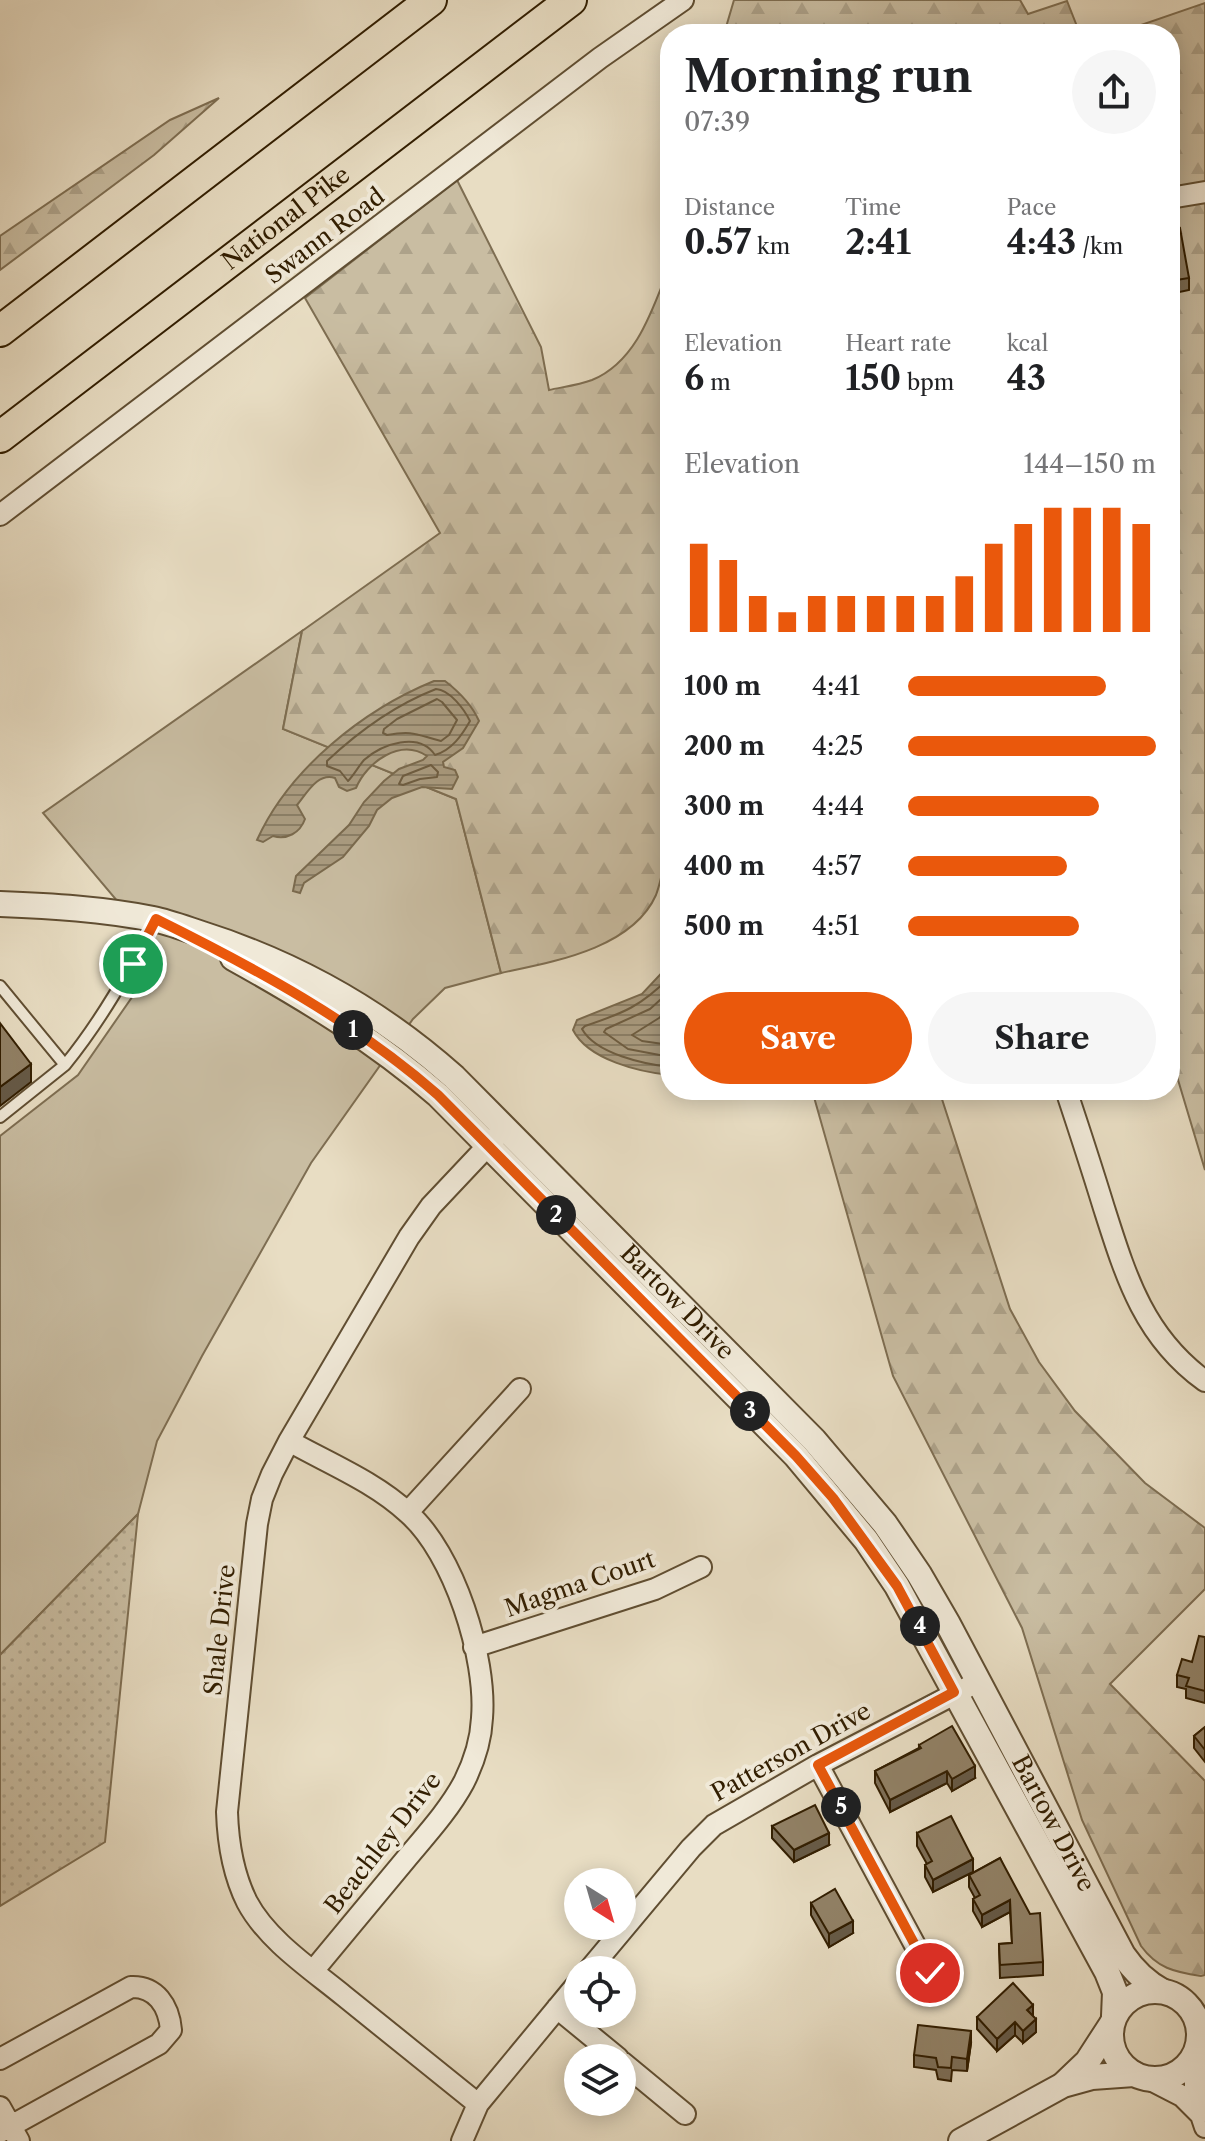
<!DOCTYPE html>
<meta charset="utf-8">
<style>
:root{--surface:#fff;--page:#f6f6f6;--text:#202124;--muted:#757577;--accent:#ea580c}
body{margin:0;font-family:"Libre Caslon Text",serif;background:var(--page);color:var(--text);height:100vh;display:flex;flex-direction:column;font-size:30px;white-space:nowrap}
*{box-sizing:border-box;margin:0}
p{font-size:26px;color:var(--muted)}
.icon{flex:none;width:44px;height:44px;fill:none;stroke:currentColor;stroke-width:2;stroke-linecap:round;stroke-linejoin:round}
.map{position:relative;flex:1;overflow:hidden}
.drawer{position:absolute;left:660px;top:24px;width:520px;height:1076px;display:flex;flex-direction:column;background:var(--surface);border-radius:32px;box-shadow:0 4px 20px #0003}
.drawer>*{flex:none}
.needle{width:52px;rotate:143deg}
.buttons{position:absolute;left:564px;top:1868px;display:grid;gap:16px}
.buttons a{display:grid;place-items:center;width:72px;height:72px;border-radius:50%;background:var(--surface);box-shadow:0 4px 20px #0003;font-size:40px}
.pin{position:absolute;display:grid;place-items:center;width:68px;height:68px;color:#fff;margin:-34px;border:4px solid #fff;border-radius:50%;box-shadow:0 2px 8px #0007}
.km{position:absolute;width:40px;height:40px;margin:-20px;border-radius:50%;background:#222;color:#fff;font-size:22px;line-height:40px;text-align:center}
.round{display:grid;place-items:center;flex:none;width:84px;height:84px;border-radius:42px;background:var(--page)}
.head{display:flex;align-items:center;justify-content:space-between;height:136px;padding:0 24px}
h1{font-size:44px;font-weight:700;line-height:60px}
.metrics{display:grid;grid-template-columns:repeat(3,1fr);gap:12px;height:136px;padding:8px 24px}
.metrics div{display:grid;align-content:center}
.metrics b{font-size:34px;font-weight:700}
.metrics small{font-size:22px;font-weight:400}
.metrics p{font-size:22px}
.chart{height:224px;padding:16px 24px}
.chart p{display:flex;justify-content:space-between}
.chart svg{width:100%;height:144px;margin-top:8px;stroke:var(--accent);stroke-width:6}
.primary-button{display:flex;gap:16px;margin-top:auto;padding:16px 24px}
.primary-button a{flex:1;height:92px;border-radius:48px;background:var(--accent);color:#fff;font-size:32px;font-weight:700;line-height:92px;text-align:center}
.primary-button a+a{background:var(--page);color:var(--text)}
ul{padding:0 24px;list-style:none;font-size:26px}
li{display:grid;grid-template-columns:128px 96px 1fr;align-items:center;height:60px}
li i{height:20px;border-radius:10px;background:var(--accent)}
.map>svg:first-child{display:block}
</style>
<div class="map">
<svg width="1205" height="2141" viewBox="0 0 1205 2141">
<defs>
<pattern id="forest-firs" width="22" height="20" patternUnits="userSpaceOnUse" patternTransform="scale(2)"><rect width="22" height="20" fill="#c9bda2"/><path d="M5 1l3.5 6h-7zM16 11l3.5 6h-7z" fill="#ada28a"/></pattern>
<pattern id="park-dots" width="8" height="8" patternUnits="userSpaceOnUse" patternTransform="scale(2)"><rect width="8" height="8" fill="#c9bda2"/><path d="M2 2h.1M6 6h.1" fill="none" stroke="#ada28a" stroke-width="1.8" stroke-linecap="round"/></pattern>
<pattern id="water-rules" width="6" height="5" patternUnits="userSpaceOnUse" patternTransform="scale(2)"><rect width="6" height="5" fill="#aa9c81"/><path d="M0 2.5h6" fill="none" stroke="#8b7f67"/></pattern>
</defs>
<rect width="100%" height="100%" fill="#e8ddc3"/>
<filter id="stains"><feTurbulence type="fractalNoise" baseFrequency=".0025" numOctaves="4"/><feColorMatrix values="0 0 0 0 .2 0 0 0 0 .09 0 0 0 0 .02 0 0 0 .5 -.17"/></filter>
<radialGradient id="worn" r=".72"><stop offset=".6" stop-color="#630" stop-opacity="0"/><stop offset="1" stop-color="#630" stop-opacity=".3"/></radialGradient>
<path fill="#c9bda2" stroke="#7e6e52" stroke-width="2" d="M302,631L283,729L456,799L501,973L445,988L413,1019L311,1163L202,1356L157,1441L138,1514L0,1655V1136L78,1075L162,954L43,813Z"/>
<path fill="url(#forest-firs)" stroke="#7e6e52" stroke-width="2" d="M734,0H1020L1028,14L1067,1L1080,34H724Z
M1205,3V1170L1170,1053V34H1115Z
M219,98L154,155L0,270V236L170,120Z
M457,180L541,347L549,390C563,387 579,385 592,380C638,361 653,307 670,265V834C666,853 663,876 656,895C632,949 552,962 501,973L456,799L283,729L302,631L440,533L305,298Z
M812,1090H939L1010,1309L1039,1362L1075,1411L1145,1483L1205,1528V1589L1110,1684L1205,1781V1975L1201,1976C1174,1972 1157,1968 1141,1946L1082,1820L1022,1628L893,1376Z"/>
<path fill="url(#park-dots)" stroke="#7e6e52" stroke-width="2" d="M138,1514L105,1842L0,1906V1655Z"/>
<path fill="url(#water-rules)" stroke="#7a6a4e" stroke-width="2" d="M434,681H445C458,691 472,705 479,721L463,748L443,762L444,767L455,770L458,777L452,789L422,787L392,798L377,810L369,826L343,857L304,883L300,893L293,891L296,876L349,825L364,802L384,781L399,769L423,760L427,756C400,738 367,762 356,788L347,791L339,787L335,778C318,772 307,793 297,805L305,819C300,833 287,840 273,836L263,842L257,840C289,769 363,710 434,681Z
M670,964V1075C640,1072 588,1060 573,1030L577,1020L642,994Z"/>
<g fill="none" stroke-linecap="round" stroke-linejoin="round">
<path stroke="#6e5d41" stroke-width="2" d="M436,689C450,690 464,709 470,721C462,735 452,750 435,755C419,731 382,744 364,760C358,767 354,775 348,781L340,771L327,766V761C359,731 395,705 436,689Z
M437,699L442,702L457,720L449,735L441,741C417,735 414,730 387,735L383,733L384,729L397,719Z
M431,765L438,772L437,777L420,779L403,785L399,784L403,776Z
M670,977C641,1006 624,1013 585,1026L582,1029C596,1054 644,1064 670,1067
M670,991L650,1009L606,1029L604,1032L628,1049L670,1057
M670,1008L659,1018L632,1035L642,1041L670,1045"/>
<defs>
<path id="service" d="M0,986L65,1065C101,1021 129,971 155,921
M0,1117L65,1065"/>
<path id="minor" d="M1170,198L1205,192
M0,515L600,58L683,0
M1066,1090C1079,1129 1092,1169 1104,1208C1126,1277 1144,1337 1205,1381
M289,1441C328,1463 375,1482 408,1513C454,1553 487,1658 482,1718C481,1740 474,1762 464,1782C449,1810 426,1835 406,1859C375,1896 344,1934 313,1971
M408,1512L520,1389
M474,1647L655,1589L701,1567
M818,1765L930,1973
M589,1970L691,1848L714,1825L818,1765L968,1687
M557,2008L618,2058
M1195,2052V2097L1205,2127
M0,2059L131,1987C156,1986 169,2006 171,2030L159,2044L0,2132
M622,2062L685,2114
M1147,2078L1182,2096L1199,2113
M478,2104C433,2068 389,2032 344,1996C311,1969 267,1940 247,1902C233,1874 228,1843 227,1812L257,1524L262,1499L272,1474L289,1441L409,1237L431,1206L496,1137
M0,2107L19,2141
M462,2141L478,2104L578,1983"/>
<g id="tertiary">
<path id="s1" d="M0,904C52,906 102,909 153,919C168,922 184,928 199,933C294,963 380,1011 454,1077L814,1440L885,1524L919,1574L948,1624L1123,1955C1134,1971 1145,1982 1162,1991"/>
<path d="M233,958C305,998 376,1041 438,1095L796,1456L866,1540L897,1586L1107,1972L1115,1992L1114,2016"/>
<circle cx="1155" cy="2035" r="44"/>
<path d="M1065,2083L1087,2062L1111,2025"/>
<path d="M961,2141L1063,2085L1092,2077L1134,2074"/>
</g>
<g id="primary">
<path d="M0,331L431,0"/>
<path id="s2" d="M0,437L571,0"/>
</g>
</defs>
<use href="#service" stroke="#604e32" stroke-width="14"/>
<use href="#minor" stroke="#604e32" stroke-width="24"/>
<use href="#tertiary" stroke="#604e32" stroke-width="28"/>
<use href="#primary" stroke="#321e01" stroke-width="34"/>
<use href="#service" stroke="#f0e9d8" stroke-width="10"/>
<use href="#minor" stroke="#f0e9d8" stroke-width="20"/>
<use href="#tertiary" stroke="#f0e9d8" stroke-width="24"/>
<use href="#primary" stroke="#e8ddc3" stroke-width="30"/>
</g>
<path fill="#7d6f58" stroke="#321e01" stroke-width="2" d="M1170,230L1189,278V290L1170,294Z
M1205,1637V1703L1186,1698V1689L1177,1687V1675L1192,1662Z
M1205,1727V1762L1194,1748V1736Z
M919,1745L975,1778L952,1791L947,1783L890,1812L875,1783V1771L919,1748Z
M772,1826L829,1845L794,1862L772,1838Z
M917,1833L973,1872L933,1892L925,1877V1865L927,1864L917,1846Z
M1000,1858L1043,1962V1975L1000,1978L999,1944L1012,1943L1010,1912L982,1927L973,1911V1899L975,1898L969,1887V1875Z
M811,1903L853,1933L829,1947L811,1915Z
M1033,2016L1036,2032L1023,2043L1015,2035L997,2051L977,2029V2017Z
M971,2043L967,2071L952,2070L951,2081L938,2079L936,2070L914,2067V2055Z"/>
<path fill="#665a47" stroke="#321e01" stroke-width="2" d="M31,1064V1082L0,1106V1087Z
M975,1766V1778L952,1791V1779Z
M947,1771V1783L890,1812V1800Z
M829,1833V1845L794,1862V1850Z
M973,1859V1872L933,1892V1880Z
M1010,1900V1912L982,1927V1915Z
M853,1921V1933L829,1947V1934Z
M1033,2005V2017L1027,2010Z
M1036,2019V2032L1023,2043V2031Z
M1015,2022V2035L997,2051V2039Z
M971,2031V2043L967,2071V2059Z"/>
<path fill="#918166" stroke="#321e01" stroke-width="2" d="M1180,228L1189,278L1170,281V230Z
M0,1023L31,1064L0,1087Z
M1199,1636L1205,1637V1691L1186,1686L1189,1678L1177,1675L1182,1659L1192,1662Z
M952,1726L975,1766L952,1779L947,1771L890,1800L875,1771L921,1748L919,1745Z
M1205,1727V1750L1194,1736Z
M815,1805L829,1833L794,1850L772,1826Z
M951,1816L973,1859L933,1880L925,1865L932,1861L917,1833Z
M1000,1858L1030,1914L1040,1913L1043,1962L1000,1965L999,1944L1012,1943L1010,1900L982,1915L973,1899L980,1895L969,1875Z
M835,1889L853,1921L829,1934L811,1903Z
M1013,1983L1033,2005L1027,2010L1036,2019L1023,2031L1015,2022L997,2039L977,2017Z
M918,2025L971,2031L967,2059L952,2057L951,2068L938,2067L936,2058L914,2055Z"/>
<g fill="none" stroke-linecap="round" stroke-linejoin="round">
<defs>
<path id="route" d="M133,964L156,919C255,968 355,1022 438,1095L796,1456L833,1498L897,1586L954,1692L818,1765L930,1973"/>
</defs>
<use href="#route" stroke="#fff" stroke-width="16"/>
<use href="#route" stroke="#ea580c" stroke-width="10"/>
</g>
<g text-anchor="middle" stroke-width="8" stroke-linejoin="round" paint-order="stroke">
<g font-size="24" fill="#321e01" stroke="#f0e9d8">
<text dy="8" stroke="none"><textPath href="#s2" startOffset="360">National Pike</textPath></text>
<text transform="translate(325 236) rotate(-37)" y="8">Swann Road</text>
<text dy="8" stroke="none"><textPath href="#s1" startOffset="814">Bartow Drive</textPath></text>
<text transform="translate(580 1584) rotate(-19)" y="8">Magma Court</text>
<text transform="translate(220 1630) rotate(-84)" y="8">Shale Drive</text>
<text transform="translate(791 1752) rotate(-29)" y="8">Patterson Drive</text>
<text dy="8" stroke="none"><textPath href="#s1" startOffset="1462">Bartow Drive</textPath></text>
<text transform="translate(383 1843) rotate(-52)" y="8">Beachley Drive</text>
</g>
</g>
<rect width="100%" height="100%" filter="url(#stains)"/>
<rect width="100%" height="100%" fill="url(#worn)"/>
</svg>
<div class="buttons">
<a><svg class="needle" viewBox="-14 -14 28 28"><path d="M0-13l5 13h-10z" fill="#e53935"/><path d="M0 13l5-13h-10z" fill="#757577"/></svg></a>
<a><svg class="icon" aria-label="locate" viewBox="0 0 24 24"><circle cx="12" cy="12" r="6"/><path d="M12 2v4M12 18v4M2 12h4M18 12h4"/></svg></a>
<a><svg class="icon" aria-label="layers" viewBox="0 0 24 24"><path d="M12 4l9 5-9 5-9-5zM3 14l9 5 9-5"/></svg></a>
</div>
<div class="pin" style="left:133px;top:964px;background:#1e9e55"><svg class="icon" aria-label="arrive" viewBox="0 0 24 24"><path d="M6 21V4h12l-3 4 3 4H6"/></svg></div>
<div class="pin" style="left:930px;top:1973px;background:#d93025"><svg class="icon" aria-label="check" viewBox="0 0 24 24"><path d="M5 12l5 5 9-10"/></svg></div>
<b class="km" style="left:353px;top:1030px">1</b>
<b class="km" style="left:556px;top:1215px">2</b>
<b class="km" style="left:750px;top:1411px">3</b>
<b class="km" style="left:920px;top:1626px">4</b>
<b class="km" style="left:841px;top:1807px">5</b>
<section class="drawer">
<div class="head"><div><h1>Morning run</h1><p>07:39</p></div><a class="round"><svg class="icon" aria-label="share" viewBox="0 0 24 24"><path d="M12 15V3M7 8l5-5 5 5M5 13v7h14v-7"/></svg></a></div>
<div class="metrics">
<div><p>Distance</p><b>0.57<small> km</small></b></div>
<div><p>Time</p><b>2:41</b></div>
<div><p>Pace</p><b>4:43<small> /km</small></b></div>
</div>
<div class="metrics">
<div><p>Elevation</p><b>6<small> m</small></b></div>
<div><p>Heart rate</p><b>150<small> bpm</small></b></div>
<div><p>kcal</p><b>43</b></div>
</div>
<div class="chart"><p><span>Elevation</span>144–150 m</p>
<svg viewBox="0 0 160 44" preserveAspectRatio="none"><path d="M5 44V17M15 44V22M25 44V33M35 44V38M45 44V33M55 44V33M65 44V33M75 44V33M85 44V33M95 44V27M105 44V17M115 44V11M125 44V6M135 44V6M145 44V6M155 44V11"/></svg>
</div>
<ul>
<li><b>100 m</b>4:41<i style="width:80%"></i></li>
<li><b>200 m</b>4:25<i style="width:100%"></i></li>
<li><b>300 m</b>4:44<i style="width:77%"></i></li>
<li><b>400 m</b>4:57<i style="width:64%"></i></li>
<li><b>500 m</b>4:51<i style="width:69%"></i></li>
</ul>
<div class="primary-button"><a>Save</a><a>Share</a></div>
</section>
</div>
